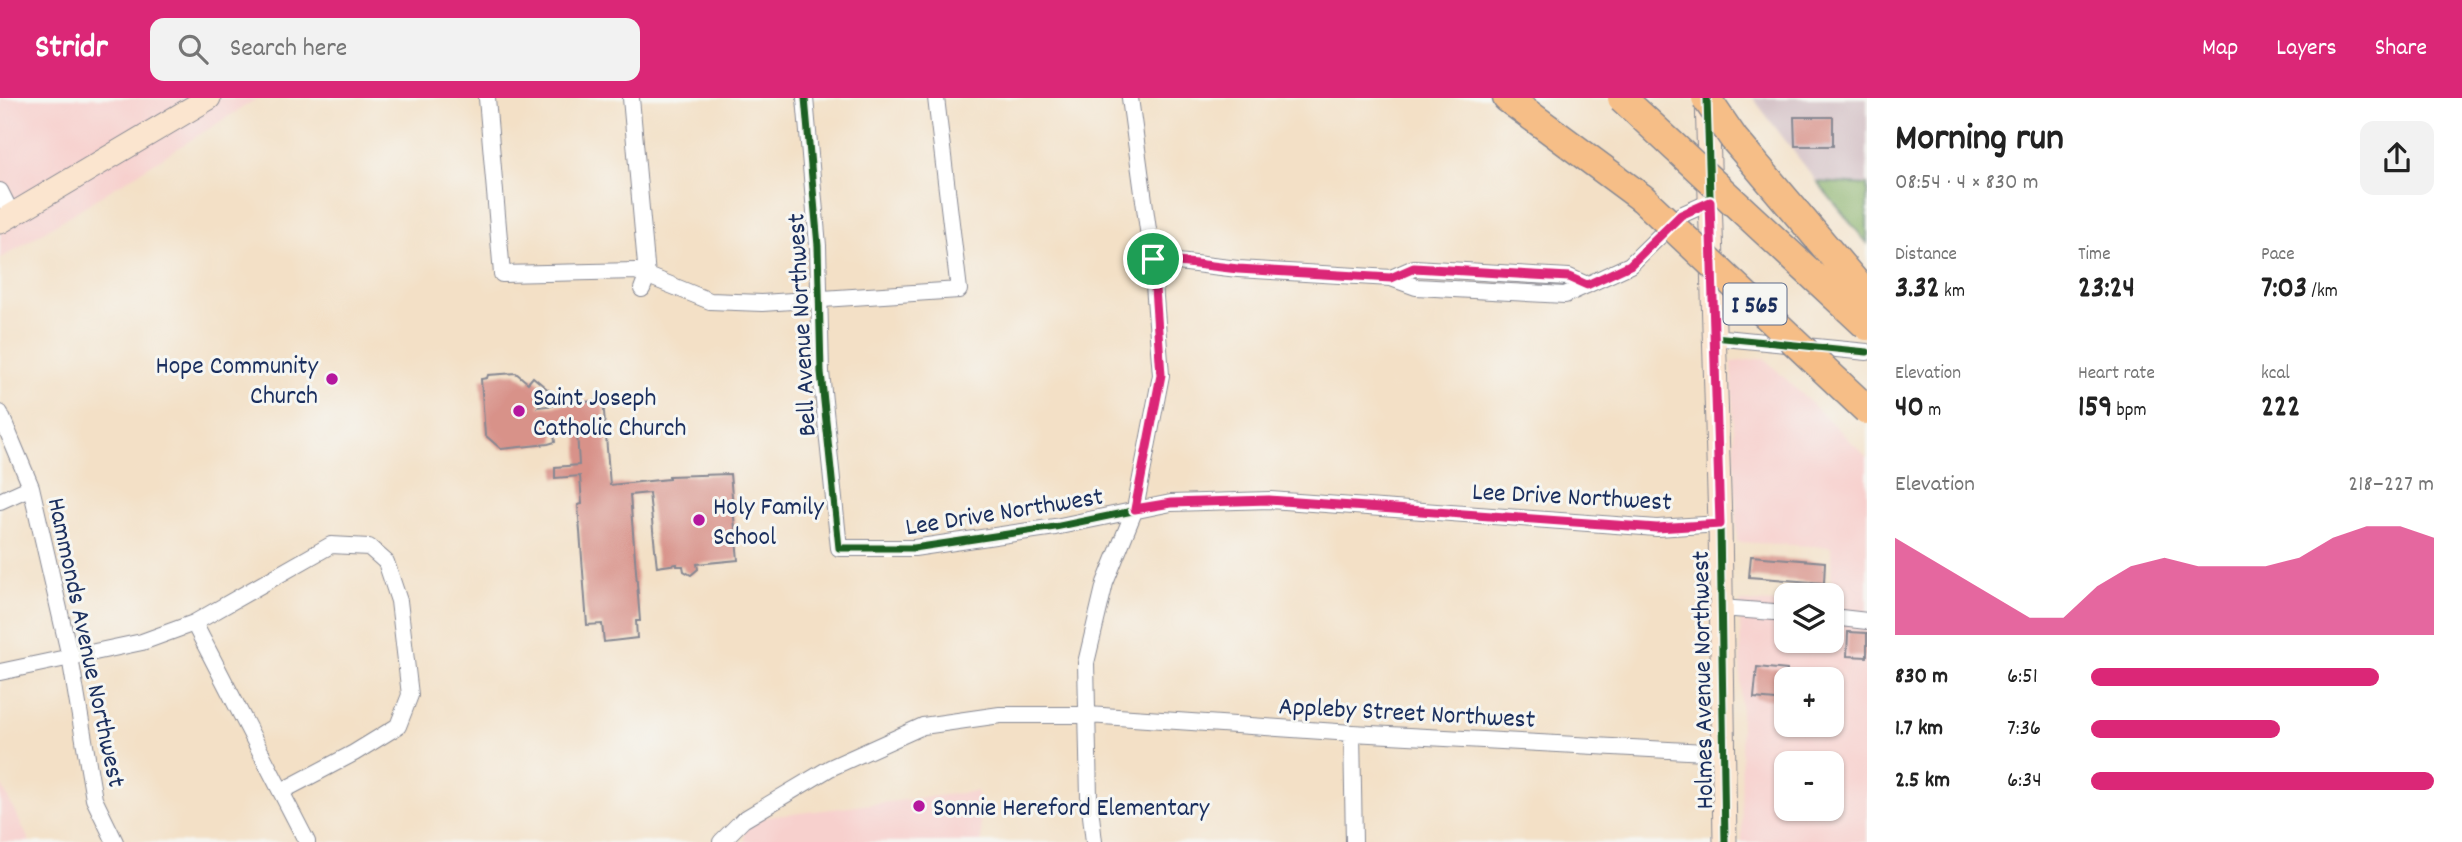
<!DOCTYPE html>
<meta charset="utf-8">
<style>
:root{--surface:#fff;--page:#f2f2f2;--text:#222;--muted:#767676;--accent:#db2777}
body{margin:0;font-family:Dekko,sans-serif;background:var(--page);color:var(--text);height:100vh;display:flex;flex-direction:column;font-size:26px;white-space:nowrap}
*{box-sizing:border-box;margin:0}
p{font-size:23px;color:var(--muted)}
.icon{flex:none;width:38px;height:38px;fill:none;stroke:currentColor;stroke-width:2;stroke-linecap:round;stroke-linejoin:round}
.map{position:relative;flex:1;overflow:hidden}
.details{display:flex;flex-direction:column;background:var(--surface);width:595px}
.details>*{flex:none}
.fabs{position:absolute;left:1774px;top:485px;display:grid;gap:14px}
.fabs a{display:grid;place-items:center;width:70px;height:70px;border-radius:14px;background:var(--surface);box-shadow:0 2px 5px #0004;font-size:35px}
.pin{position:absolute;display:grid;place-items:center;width:60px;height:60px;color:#fff;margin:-30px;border:4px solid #fff;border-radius:50%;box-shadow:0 2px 7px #0007}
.round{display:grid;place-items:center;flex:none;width:74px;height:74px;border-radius:14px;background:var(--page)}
.headline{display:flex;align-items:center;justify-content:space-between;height:119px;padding:0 28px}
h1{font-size:38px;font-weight:800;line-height:52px}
.metrics{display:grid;grid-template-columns:repeat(3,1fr);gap:10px;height:119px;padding:7px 28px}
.metrics div{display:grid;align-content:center}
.metrics b{font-size:30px;font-weight:800}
.metrics small{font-size:19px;font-weight:400}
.metrics p{font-size:19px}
.chart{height:196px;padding:14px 28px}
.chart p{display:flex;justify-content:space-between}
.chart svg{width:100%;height:126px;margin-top:7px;fill:var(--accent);opacity:.7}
ul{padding:0 28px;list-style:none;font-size:23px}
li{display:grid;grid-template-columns:112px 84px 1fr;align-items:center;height:52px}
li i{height:18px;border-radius:9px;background:var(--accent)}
header{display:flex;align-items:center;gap:42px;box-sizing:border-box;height:98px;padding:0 35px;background:var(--accent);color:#fff}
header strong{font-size:33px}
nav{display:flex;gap:38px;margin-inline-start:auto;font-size:24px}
.search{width:490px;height:63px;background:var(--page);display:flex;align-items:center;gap:18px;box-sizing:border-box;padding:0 24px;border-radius:14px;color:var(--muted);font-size:26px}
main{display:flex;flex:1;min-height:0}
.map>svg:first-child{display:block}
</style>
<header>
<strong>Stridr</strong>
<div class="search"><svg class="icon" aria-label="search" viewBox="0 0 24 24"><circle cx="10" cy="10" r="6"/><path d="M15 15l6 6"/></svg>Search here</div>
<nav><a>Map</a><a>Layers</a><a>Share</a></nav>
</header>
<main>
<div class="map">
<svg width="1867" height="744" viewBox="0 0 1867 744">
<rect width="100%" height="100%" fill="#f6f6f2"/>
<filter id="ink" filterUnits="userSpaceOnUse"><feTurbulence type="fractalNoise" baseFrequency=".0143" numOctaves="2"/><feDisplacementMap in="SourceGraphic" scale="14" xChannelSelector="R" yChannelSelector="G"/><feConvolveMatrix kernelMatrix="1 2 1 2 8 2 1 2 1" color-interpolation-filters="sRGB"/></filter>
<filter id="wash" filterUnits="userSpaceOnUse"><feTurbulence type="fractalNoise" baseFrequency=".00686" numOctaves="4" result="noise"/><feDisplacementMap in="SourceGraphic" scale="28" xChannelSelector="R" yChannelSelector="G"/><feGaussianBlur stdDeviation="1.57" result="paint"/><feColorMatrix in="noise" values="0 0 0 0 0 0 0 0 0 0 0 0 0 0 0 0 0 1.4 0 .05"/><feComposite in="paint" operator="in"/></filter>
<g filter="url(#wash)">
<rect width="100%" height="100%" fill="#f3e0c6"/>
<path fill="#f7d0cd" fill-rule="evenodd" d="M0,0H258L0,161Z
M1764,260L1867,359V744H1742L1740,504L1787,505V542H1832L1831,449L1737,444L1732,264ZM1787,581H1832V626H1787ZM1787,665H1832V710H1787Z
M0,684L30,744H0Z
M977,693L982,744H745L743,722Z"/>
<path fill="#d2bec3" d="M1753,0H1867V87L1817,84Z"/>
<path fill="#85ae65" stroke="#506e62" stroke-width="2" d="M1817,84L1867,87V145Z"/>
<g id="blocks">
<path fill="#d89289" d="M1794,19H1833V48H1795Z
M516,275L528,285L533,279L551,294L538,309L603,302L610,387L669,381V378L730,376L738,462L697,466L698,471L691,477L684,473L683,468H677V466L657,469L649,395L630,397L640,523H636L637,540L604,544L602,526L587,527L578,407L582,406L580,378L555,380V369L579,367L577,333L554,335L555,344L548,346L501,351L485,337L481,281L487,280L488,277Z
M1751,458L1825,464L1824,485L1749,479Z
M1848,534L1867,535V559L1847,558Z
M1757,569L1787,572V603L1754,600Z"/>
</g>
</g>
<g filter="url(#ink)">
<use href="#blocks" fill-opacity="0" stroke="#878892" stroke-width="2"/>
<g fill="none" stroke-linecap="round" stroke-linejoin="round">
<defs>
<path id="minor" d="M487,0L502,176L636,173L710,203L762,205L959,192L936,0
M631,0L647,178L642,191
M805,0L818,148L821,274L839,450H914L1055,429L1171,405L1270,402L1657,430L1720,426
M0,93L12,117
M1152,161L1238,171L1391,180L1414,170L1569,179L1587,187
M1391,180L1416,189L1565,197L1630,167L1681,117L1710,104
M1714,239L1867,254
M0,315L31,389L70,559L94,701L115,744
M0,403L31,389
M1721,510L1787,515
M1832,519L1867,523
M194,525L307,744
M0,574L142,544L194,525L331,447L369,449L386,464L399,503L410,597L398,628L354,655L282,693
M1352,635L1354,744
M721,744L743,722L830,670L923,628L1000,617H1088L1352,635L1724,655
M1094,744L1089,700L1086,565L1105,485L1135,411L1161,277L1152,161L1130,0"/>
<path id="secondary" d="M1707,0L1720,426L1725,744
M0,124L209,0"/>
<path id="motorway" d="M1507,0L1642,100"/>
</defs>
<use href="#minor" stroke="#878892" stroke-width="18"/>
<use href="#secondary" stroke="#878892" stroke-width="25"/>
<use href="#motorway" stroke="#878892" stroke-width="31"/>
<use href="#minor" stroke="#fff" stroke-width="16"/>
<use href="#secondary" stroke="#fbe5cf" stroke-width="23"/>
<use href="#motorway" stroke="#f6be87" stroke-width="28"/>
<defs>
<path id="motorway-bridge" d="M1622,0L1867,228
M1706,0L1734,41L1867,198
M1642,100L1867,312"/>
</defs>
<use href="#motorway-bridge" stroke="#878892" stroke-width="31" stroke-linecap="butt"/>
<use href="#motorway-bridge" stroke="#f6be87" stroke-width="28"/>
<defs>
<path id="cycleway" d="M805,0L818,148L821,274L839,450H914L1055,429L1171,405L1270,402L1657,430L1720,426
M1707,0L1720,426L1725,744
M1714,239L1867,254"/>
</defs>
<use href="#cycleway" stroke="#f6f6f2" stroke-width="11"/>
<use href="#cycleway" stroke="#1b5e20" stroke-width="7"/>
</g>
</g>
<g fill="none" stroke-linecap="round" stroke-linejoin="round" filter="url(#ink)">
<defs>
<path id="route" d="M1710,104L1720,426L1657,430L1269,402L1171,405L1135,411L1161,277L1153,161L1238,171L1391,180L1414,170L1569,179L1587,187L1630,167L1681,117Z"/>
</defs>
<use href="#route" stroke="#fff" stroke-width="14"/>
<use href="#route" stroke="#db2777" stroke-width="9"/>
</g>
<g fill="#b5179e" stroke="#f6f6f2" stroke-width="2.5">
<circle cx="332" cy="281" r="7"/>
<circle cx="519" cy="313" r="7"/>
<circle cx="699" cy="422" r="7"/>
<circle cx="919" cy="708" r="7"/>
</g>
<g text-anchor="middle" stroke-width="6" stroke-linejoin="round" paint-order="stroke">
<rect fill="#f6f6f2" stroke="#5d6b8a" stroke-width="2" x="1723.5" y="185.5" width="63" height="41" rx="5"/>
<g font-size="24" font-weight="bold" fill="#1b2f5e">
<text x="1755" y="214">I 565</text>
</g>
<g font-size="26" fill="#1b2f5e" stroke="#f6f6f2">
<text transform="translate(800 227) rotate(-93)" y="9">Bell Avenue Northwest</text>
<text transform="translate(1572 397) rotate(3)" y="9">Lee Drive Northwest</text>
<text transform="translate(1004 412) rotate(-9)" y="9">Lee Drive Northwest</text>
<text transform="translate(88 544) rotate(78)" y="9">Hammonds Avenue Northwest</text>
<text transform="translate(1701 582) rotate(-91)" y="9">Holmes Avenue Northwest</text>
<text transform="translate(1407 613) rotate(3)" y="9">Appleby Street Northwest</text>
</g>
<g font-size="26" fill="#1b2f5e" stroke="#f6f6f2" text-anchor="start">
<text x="318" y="275" text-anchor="end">Hope Community<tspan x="318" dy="30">Church</tspan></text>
<text x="533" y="307">Saint Joseph<tspan x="533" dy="30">Catholic Church</tspan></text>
<text x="713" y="416">Holy Family<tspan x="713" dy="30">School</tspan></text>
<text x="933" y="717">Sonnie Hereford Elementary</text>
</g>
</g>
</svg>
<div class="fabs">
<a><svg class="icon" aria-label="layers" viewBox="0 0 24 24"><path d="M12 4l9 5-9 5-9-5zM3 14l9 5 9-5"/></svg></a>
<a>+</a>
<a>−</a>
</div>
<div class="pin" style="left:1153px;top:161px;background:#1e9e55"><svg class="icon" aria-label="arrive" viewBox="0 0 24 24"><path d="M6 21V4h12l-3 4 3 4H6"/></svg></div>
</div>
<section class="details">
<div class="headline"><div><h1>Morning run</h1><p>08:54 · 4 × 830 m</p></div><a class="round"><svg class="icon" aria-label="share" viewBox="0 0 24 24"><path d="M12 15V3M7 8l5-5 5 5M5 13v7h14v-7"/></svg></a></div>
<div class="metrics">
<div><p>Distance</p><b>3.32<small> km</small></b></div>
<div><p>Time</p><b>23:24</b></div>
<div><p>Pace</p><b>7:03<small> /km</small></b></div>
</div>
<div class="metrics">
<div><p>Elevation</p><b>40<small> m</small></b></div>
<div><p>Heart rate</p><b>159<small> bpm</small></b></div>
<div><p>kcal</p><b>222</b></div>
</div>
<div class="chart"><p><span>Elevation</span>218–227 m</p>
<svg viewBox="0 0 160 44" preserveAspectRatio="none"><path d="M0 44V10L10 17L20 24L30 31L40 38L50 38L60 27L70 20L80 17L90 20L100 20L110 20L120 17L130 10L140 6L150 6L160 10V44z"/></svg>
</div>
<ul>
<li><b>830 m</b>6:51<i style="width:84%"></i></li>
<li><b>1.7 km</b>7:36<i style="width:55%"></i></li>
<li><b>2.5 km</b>6:34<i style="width:100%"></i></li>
</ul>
</section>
</main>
